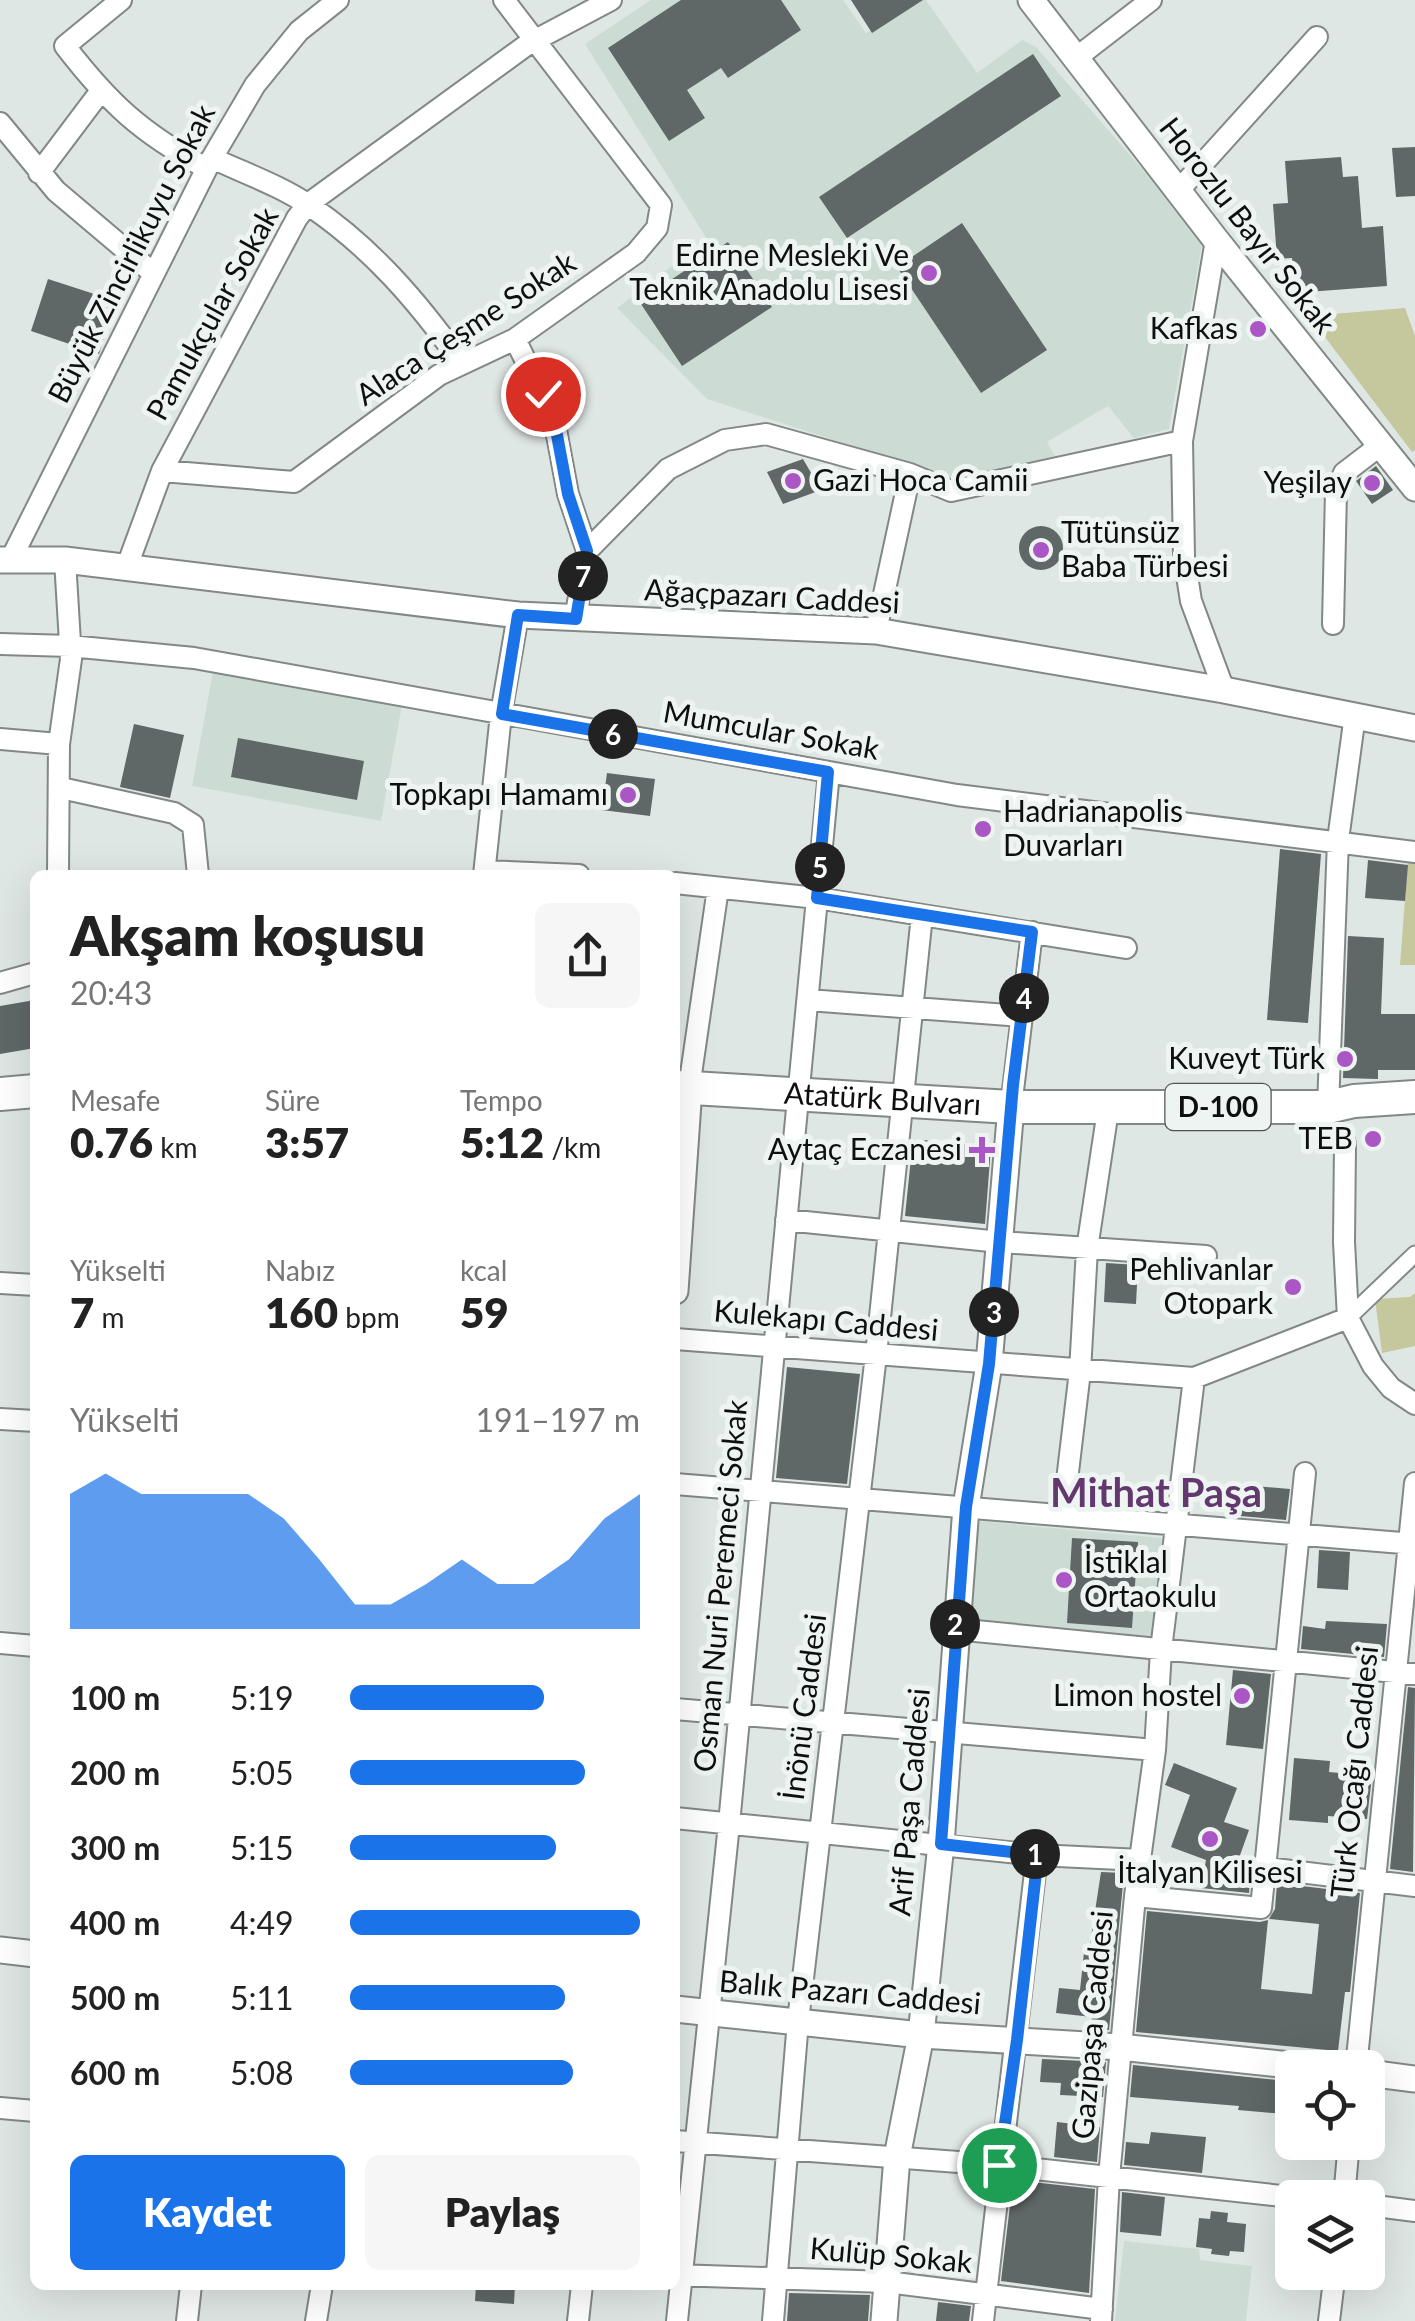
<!DOCTYPE html>
<html lang="tr">
<meta charset="utf-8">
<style>
:root{--surface:#fff;--page:#f6f6f6;--text:#222;--muted:#767676;--accent:#1a73e8}
body{margin:0;font-family:Lato,sans-serif;background:var(--page);color:var(--text);height:100vh;display:flex;flex-direction:column;font-size:38px;white-space:nowrap}
*{box-sizing:border-box;margin:0}
p{font-size:32px;color:var(--muted)}
.icon{flex:none;width:55px;height:55px;fill:none;stroke:currentColor;stroke-width:2;stroke-linecap:round;stroke-linejoin:round}
.map{position:relative;flex:1;overflow:hidden}
.drawer{position:absolute;left:30px;top:870px;width:650px;height:1420px;display:flex;flex-direction:column;background:var(--surface);border-radius:15px;box-shadow:0 10px 40px #0002}
.drawer>*{flex:none}
.buttons{position:absolute;left:1275px;top:2050px;display:grid;gap:20px}
.buttons a{display:grid;place-items:center;width:110px;height:110px;border-radius:15px;background:var(--surface);box-shadow:0 10px 40px #0002;font-size:50px}
.pin{position:absolute;display:grid;place-items:center;width:85px;height:85px;color:#fff;margin:-42px;border:5px solid #fff;border-radius:50%;box-shadow:0 2px 10px #0007}
.km{position:absolute;width:50px;height:50px;margin:-25px;border-radius:50%;background:#222;color:#fff;font-size:28px;line-height:50px;text-align:center}
.round{display:grid;place-items:center;flex:none;width:105px;height:105px;border-radius:15px;background:var(--page)}
.headline{display:flex;align-items:center;justify-content:space-between;height:170px;padding:0 40px}
h1{font-size:55px;font-weight:800;line-height:75px}
.metrics{display:grid;grid-template-columns:repeat(3,1fr);gap:15px;height:170px;padding:10px 40px}
.metrics div{display:grid;align-content:center}
.metrics b{font-size:42px;font-weight:800}
.metrics small{font-size:28px;font-weight:400}
.metrics p{font-size:28px}
.chart{height:280px;padding:20px 40px}
.chart p{display:flex;justify-content:space-between}
.chart svg{width:100%;height:180px;margin-top:10px;fill:var(--accent);opacity:.7}
.action{display:flex;gap:20px;margin-top:auto;padding:20px 40px}
.action a{flex:1;height:115px;border-radius:15px;background:var(--accent);color:#fff;font-size:40px;font-weight:800;line-height:115px;text-align:center}
.action a+a{background:var(--page);color:var(--text)}
ul{padding:0 40px;list-style:none;font-size:32px}
li{display:grid;grid-template-columns:160px 120px 1fr;align-items:center;height:75px}
li i{height:25px;border-radius:12px;background:var(--accent)}
.map>svg:first-child{display:block}
</style>
<div class="map">
<svg width="1415" height="2321" viewBox="0 0 1415 2321">
<rect width="100%" height="100%" fill="#dfe7e4"/>
<path fill="#ccdcd5" d="M651,0H843L866,33L920,0H926L977,73L1022,40L1036,47L1203,239L1169,429L1134,438L1108,406L1047,442L1055,456L954,479L707,399L617,308L707,239L585,44Z
M213,671L402,705L381,821L192,786Z
M976,1521L1162,1538L1152,1644L964,1623Z
M1124,2241L1199,2249L1200,2260L1252,2266L1246,2321H1115Z"/>
<path fill="#c5c79d" d="M1405,308L1415,336V450L1412,452L1309,316Z
M1408,859L1415,860V965H1400Z
M1415,1293V1346L1382,1353L1375,1299L1410,1297Z"/>
<path fill="#5f6767" d="M681,0H781L801,30L728,78L721,68L687,90L705,118L669,141L608,48Z
M851,0H923L872,33Z
M1033,54L1061,96L847,238L819,197Z
M1415,147V196L1396,197L1392,148Z
M1341,157L1343,177L1358,176L1362,228L1383,226L1387,286L1294,293L1292,258L1277,259L1273,204L1288,203L1285,161Z
M962,223L1047,350L981,393L897,267Z
M728,242L772,307L682,366L639,301Z
M48,279L116,301L99,354L31,331Z
M803,459L821,490L783,504L767,472Z
M1376,466L1393,490L1372,504L1356,481Z
M1019 548a22 22 0 1 1 44 0a22 22 0 1 1-44 0Z
M134,724L184,735L170,798L120,787Z
M238,738L364,761L357,800L231,777Z
M607,773L655,779L650,816L602,810Z
M1280,849L1321,854L1308,1023L1267,1020Z
M1368,860L1408,865L1405,901L1365,898Z
M1348,936L1384,938L1381,1014H1415V1070H1378V1079L1343,1078Z
M35,1000V1048L0,1054V1006Z
M913,1139L991,1147L985,1224L905,1216Z
M1106,1263L1138,1265L1136,1304L1104,1302Z
M787,1367L860,1374L847,1484L776,1478Z
M1242,1485L1290,1489L1286,1520L1240,1516Z
M1072,1538L1138,1542L1132,1628L1067,1623Z
M1319,1550L1350,1552L1348,1590L1317,1588Z
M1326,1621L1387,1624L1384,1657L1301,1649L1303,1626L1325,1629Z
M1233,1670L1271,1674L1263,1749L1226,1745Z
M1408,1687L1415,1688L1413,1872L1390,1869Z
M1294,1758L1330,1761L1329,1772L1372,1776L1367,1819L1328,1816V1823L1289,1820Z
M1174,1763L1237,1788L1224,1822L1249,1830L1233,1875L1250,1878L1249,1893L1201,1888L1206,1860L1171,1847L1190,1795L1165,1785Z
M1101,1872L1124,1873L1109,2030L1090,2029L1092,2017L1056,2013L1059,1988L1080,1990L1085,1943L1090,1944Z
M1277,1883L1360,1893L1350,1992H1345L1338,2051L1136,2032L1147,1911L1260,1922L1268,1920L1261,1989L1312,1994L1319,1924L1269,1919L1275,1909Z
M1042,2059L1106,2062L1103,2097L1060,2095L1061,2083L1040,2082Z
M1133,2065L1287,2081L1285,2114L1238,2110L1239,2106L1130,2097Z
M1057,2122L1100,2127L1097,2162L1054,2157Z
M1151,2132L1206,2137L1202,2173L1124,2165L1126,2142L1149,2144Z
M1013,2180L1095,2189L1089,2293L1001,2281Z
M1122,2192L1165,2197L1161,2236L1120,2232Z
M1211,2211L1228,2213L1227,2222L1246,2224L1244,2252L1230,2251L1229,2256L1211,2254L1212,2249L1196,2247L1199,2218L1210,2219Z
M476,2285H515L514,2304L475,2301Z
M789,2293L870,2295L868,2321H787Z
M938,2302L971,2306L969,2321H936Z"/>
<g fill="none" stroke-linecap="round" stroke-linejoin="round">
<defs>
<path id="pedestrian" d="M1348,1318L1415,1254"/>
<path id="minor" d="M121,0L65,46C109,103 141,133 206,168
M1076,58L1151,0
M0,123L56,191L153,273
M212,158C244,173 281,186 310,206C372,248 418,302 461,362
M39,173L100,92
M1178,191L1317,37
M1216,240L1182,441L1184,557L1191,601L1224,690
M515,339L554,419L568,494L587,551
M162,471L294,482L439,375L515,339L636,253L657,228L661,205L504,0
M11,559L212,158L255,85L299,31L338,0
M126,569L162,471L297,218L308,204L528,44L611,0
M575,619L587,551L668,469L725,440L766,434L910,474L951,491L1182,441
M1333,624L1336,491L1344,473L1378,447
M876,631L910,474
M0,644L70,646L194,658L957,795L1415,852
M0,739L59,744
M61,788L174,813L193,825L198,875
M485,871L579,875
M58,875L59,744L71,659L65,560
M484,875L501,714L518,615
M675,883L817,898L1126,948
M0,983L35,973
M808,1000L1021,1016
M689,1088L718,888
M1011,1107L1032,932
M1328,1107L1338,840L1355,715
M1345,1144L1344,1242L1348,1318L1373,1366L1391,1388L1415,1404
M786,1220L1000,1242L1206,1256
M0,1283L35,1285
M675,1339L1194,1378L1348,1318
M0,1419L35,1421
M675,1484L1415,1544
M1063,1514L1080,1371L1087,1249L1108,1110
M955,1629L1415,1674
M0,1643L35,1646
M675,1709L1155,1750
M675,1818L1037,1855L1141,1860
M1267,1868L1415,1886
M1135,1896L1261,1908L1305,1473
M1356,2068L1415,1483
M0,2108L35,2111
M675,2141L999,2165L1300,2198
M1344,2198L1349,2142
M1368,2205L1415,2211
M675,2275L887,2282L1102,2309
M187,2321L191,2285
M316,2321L322,2285
M578,2321L582,2285
M677,2321L729,1824L829,772
M773,2321L798,2021L876,1355L922,915
M983,2321L1037,1855
M1101,2321L1109,2177L1135,1896L1155,1750L1161,1650L1194,1378
M1329,2321L1335,2272"/>
<path id="tertiary" d="M1031,0L1216,240L1415,488
M0,560H65L518,615L876,631L1224,690L1415,728
M675,1291L689,1088
M0,1950L35,1954
M675,2009L921,2035L1120,2047L1318,2068
M1368,2073L1415,2079
M884,2321L897,2157L921,2035L941,1844L966,1507L989,1364L1011,1107"/>
<g id="primary">
<path id="s1" d="M675,1087L1011,1107H1328L1354,1101L1415,1097"/>
<path d="M0,1094L35,1091"/>
</g>
</defs>
<use href="#pedestrian" stroke="#818885" stroke-width="19"/>
<use href="#minor" stroke="#818885" stroke-width="24"/>
<use href="#tertiary" stroke="#818885" stroke-width="29"/>
<use href="#primary" stroke="#818885" stroke-width="36"/>
<use href="#pedestrian" stroke="#fff" stroke-width="15"/>
<use href="#minor" stroke="#fff" stroke-width="20"/>
<use href="#tertiary" stroke="#fff" stroke-width="25"/>
<use href="#primary" stroke="#fff" stroke-width="32"/>
</g>
<g fill="none" stroke-linecap="round" stroke-linejoin="round">
<defs>
<path id="route" d="M543,394L554,419L568,494L587,551L576,619L518,615L502,714L828,772L817,898L1032,932L1013,1085L989,1364L966,1507L941,1844L1038,1855L1017,2040L999,2165"/>
</defs>
<use href="#route" stroke="#fff" stroke-width="20"/>
<use href="#route" stroke="#1a73e8" stroke-width="12"/>
</g>
<g fill="#aa56c4" stroke="#edf4f1" stroke-width="4">
<circle cx="929" cy="273" r="10"/>
<circle cx="1258" cy="329" r="10"/>
<circle cx="793" cy="481" r="10"/>
<circle cx="1372" cy="483" r="10"/>
<circle cx="1041" cy="550" r="10"/>
<circle cx="628" cy="795" r="10"/>
<circle cx="983" cy="829" r="10"/>
<circle cx="1345" cy="1059" r="10"/>
<circle cx="1373" cy="1139" r="10"/>
<path d="M977 1135h10v10h10v10h-10v10h-10v-10h-10v-10h10z"/>
<circle cx="1293" cy="1287" r="10"/>
<circle cx="1064" cy="1580" r="10"/>
<circle cx="1242" cy="1696" r="10"/>
<circle cx="1210" cy="1839" r="10"/>
</g>
<g text-anchor="middle" stroke-width="10" stroke-linejoin="round" paint-order="stroke">
<rect fill="#edf4f1" stroke="#515453" stroke-width="2.5" x="1165.5" y="1084" width="105" height="46" rx="8"/>
<g font-size="28" font-weight="bold" fill="#0e100f">
<text x="1218" y="1117">D-100</text>
</g>
<g font-size="30" fill="#0e100f" stroke="#edf4f1">
<text transform="translate(1247 226) rotate(52)" y="10">Horozlu Bayır Sokak</text>
<text transform="translate(132 254) rotate(-63)" y="10">Büyük Zincirlikuyu Sokak</text>
<text transform="translate(213 314) rotate(-61)" y="10">Pamukçular Sokak</text>
<text transform="translate(466 329) rotate(-33)" y="10">Alaca Çeşme Sokak</text>
<text transform="translate(772 597) rotate(3)" y="10">Ağaçpazarı Caddesi</text>
<text transform="translate(771 731) rotate(10)" y="10">Mumcular Sokak</text>
<text dy="10" stroke="none"><textPath href="#s1" startOffset="208">Atatürk Bulvarı</textPath></text>
<text transform="translate(826 1321) rotate(5)" y="10">Kulekapı Caddesi</text>
<text transform="translate(721 1586) rotate(-85)" y="10">Osman Nuri Peremeci Sokak</text>
<text transform="translate(805 1707) rotate(-83)" y="10">İnönü Caddesi</text>
<text transform="translate(1355 1772) rotate(-84)" y="10">Türk Ocağı Caddesi</text>
<text transform="translate(910 1802) rotate(-85)" y="10">Arif Paşa Caddesi</text>
<text transform="translate(850 1993) rotate(5)" y="10">Balık Pazarı Caddesi</text>
<text transform="translate(1093 2025) rotate(-85)" y="10">Gazipaşa Caddesi</text>
<text transform="translate(891 2256) rotate(5)" y="10">Kulüp Sokak</text>
</g>
<g font-size="30" fill="#0e100f" stroke="#edf4f1" text-anchor="end">
<text x="909" y="266">Edirne Mesleki Ve<tspan x="909" dy="34">Teknik Anadolu Lisesi</tspan></text>
<text x="1238" y="339">Kafkas</text>
<text x="813" y="491" text-anchor="start">Gazi Hoca Camii</text>
<text x="1352" y="493">Yeşilay</text>
<text x="1061" y="543" text-anchor="start">Tütünsüz<tspan x="1061" dy="34">Baba Türbesi</tspan></text>
<text x="608" y="805">Topkapı Hamamı</text>
<text x="1003" y="822" text-anchor="start">Hadrianapolis<tspan x="1003" dy="34">Duvarları</tspan></text>
<text x="1325" y="1069">Kuveyt Türk</text>
<text x="1353" y="1149">TEB</text>
<text x="962" y="1160">Aytaç Eczanesi</text>
<text x="1273" y="1280">Pehlivanlar<tspan x="1273" dy="34">Otopark</tspan></text>
<text x="1084" y="1573" text-anchor="start">İstiklal<tspan x="1084" dy="34">Ortaokulu</tspan></text>
<text x="1222" y="1706">Limon hostel</text>
<text x="1210" y="1883" text-anchor="middle">İtalyan Kilisesi</text>
</g>
<g font-size="40" font-weight="bold" fill="#62386f" stroke="#edf4f1">
<text x="1156" y="1507">Mithat Paşa</text>
</g>
</g>
</svg>
<div class="buttons">
<a><svg class="icon" aria-label="locate" viewBox="0 0 24 24"><circle cx="12" cy="12" r="6"/><path d="M12 2v4M12 18v4M2 12h4M18 12h4"/></svg></a>
<a><svg class="icon" aria-label="layers" viewBox="0 0 24 24"><path d="M12 4l9 5-9 5-9-5zM3 14l9 5 9-5"/></svg></a>
</div>
<div class="pin" style="left:999px;top:2165px;background:#1e9e55"><svg class="icon" aria-label="arrive" viewBox="0 0 24 24"><path d="M6 21V4h12l-3 4 3 4H6"/></svg></div>
<div class="pin" style="left:543px;top:394px;background:#d93025"><svg class="icon" aria-label="check" viewBox="0 0 24 24"><path d="M5 12l5 5 9-10"/></svg></div>
<b class="km" style="left:1035px;top:1854px">1</b>
<b class="km" style="left:955px;top:1624px">2</b>
<b class="km" style="left:994px;top:1312px">3</b>
<b class="km" style="left:1024px;top:998px">4</b>
<b class="km" style="left:820px;top:867px">5</b>
<b class="km" style="left:613px;top:734px">6</b>
<b class="km" style="left:583px;top:576px">7</b>
<section class="drawer">
<div class="headline"><div><h1>Akşam koşusu</h1><p>20:43</p></div><a class="round"><svg class="icon" aria-label="share" viewBox="0 0 24 24"><path d="M12 15V3M7 8l5-5 5 5M5 13v7h14v-7"/></svg></a></div>
<div class="metrics">
<div><p>Mesafe</p><b>0.76<small> km</small></b></div>
<div><p>Süre</p><b>3:57</b></div>
<div><p>Tempo</p><b>5:12<small> /km</small></b></div>
</div>
<div class="metrics">
<div><p>Yükselti</p><b>7<small> m</small></b></div>
<div><p>Nabız</p><b>160<small> bpm</small></b></div>
<div><p>kcal</p><b>59</b></div>
</div>
<div class="chart"><p><span>Yükselti</span>191–197 m</p>
<svg viewBox="0 0 160 44" preserveAspectRatio="none"><path d="M0 44V11L10 6L20 11L30 11L40 11L50 11L60 17L70 27L80 38L90 38L100 33L110 27L120 33L130 33L140 27L150 17L160 11V44z"/></svg>
</div>
<ul>
<li><b>100 m</b>5:19<i style="width:67%"></i></li>
<li><b>200 m</b>5:05<i style="width:81%"></i></li>
<li><b>300 m</b>5:15<i style="width:71%"></i></li>
<li><b>400 m</b>4:49<i style="width:100%"></i></li>
<li><b>500 m</b>5:11<i style="width:74%"></i></li>
<li><b>600 m</b>5:08<i style="width:77%"></i></li>
</ul>
<div class="action"><a>Kaydet</a><a>Paylaş</a></div>
</section>
</div>
